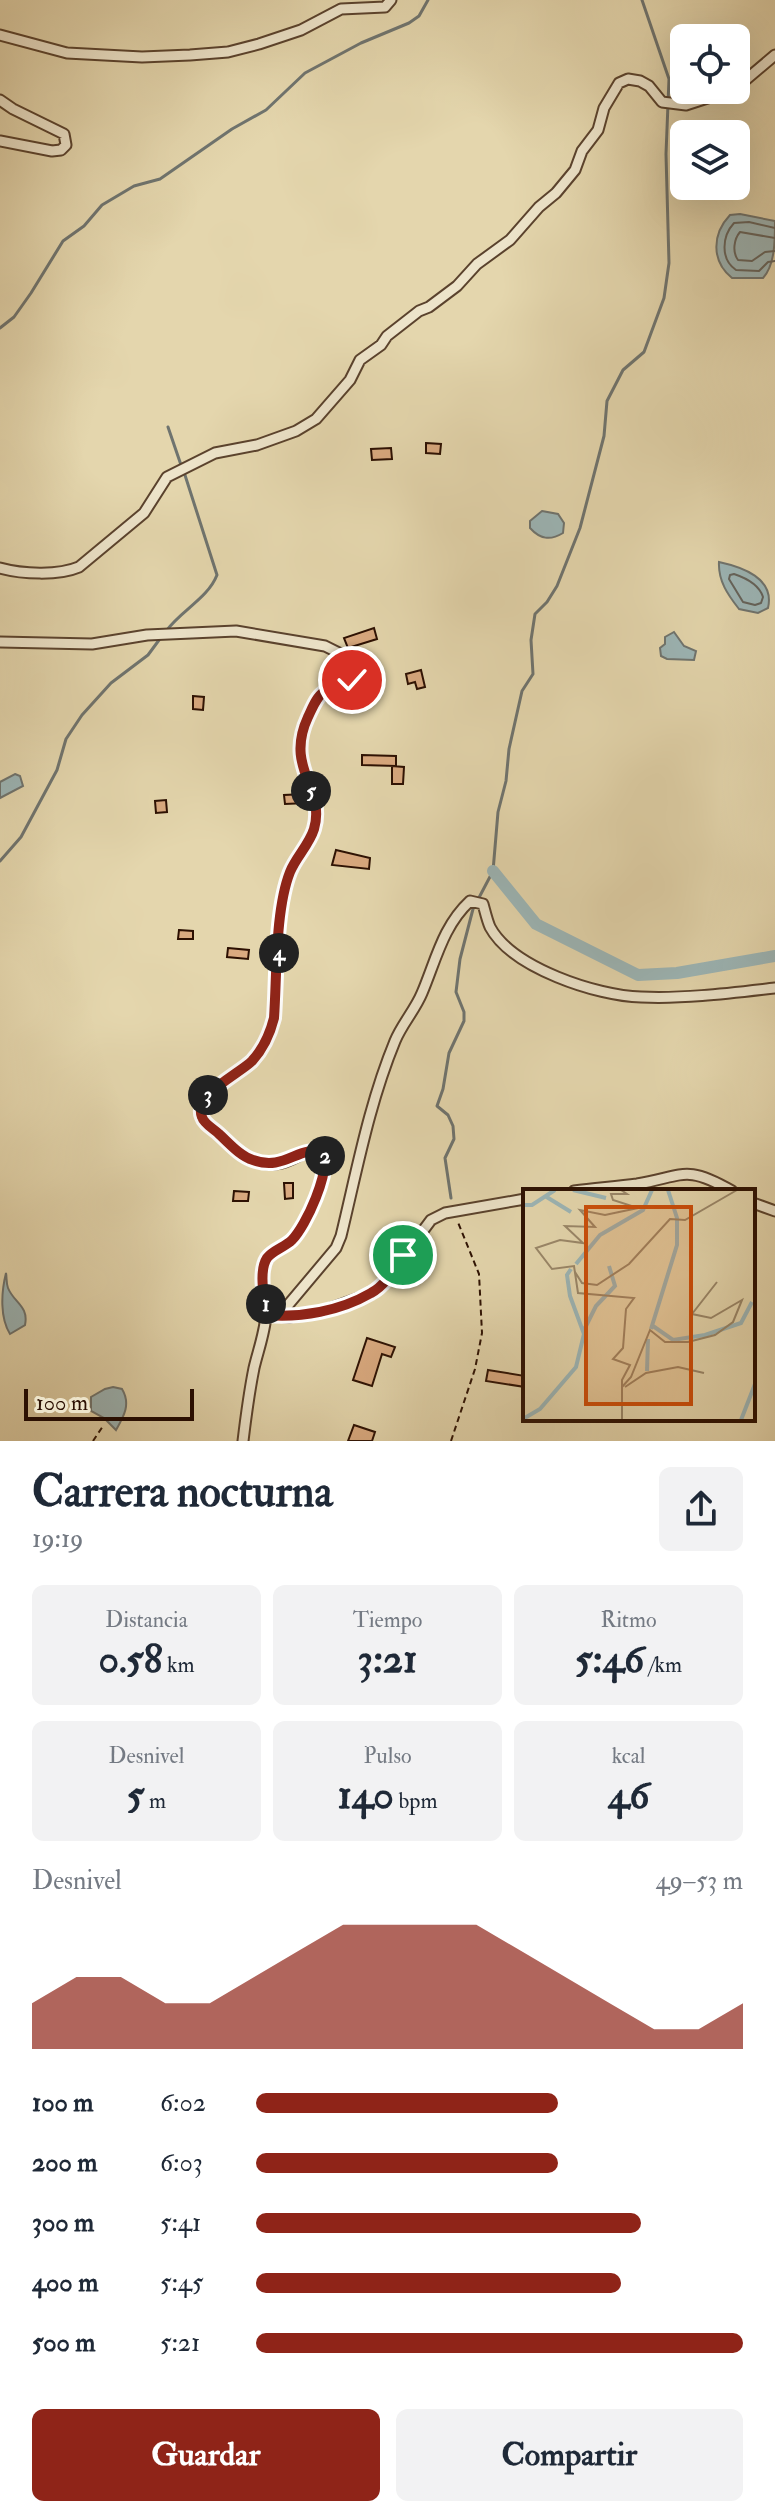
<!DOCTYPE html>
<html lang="es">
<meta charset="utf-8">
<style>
:root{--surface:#fff;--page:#f2f2f3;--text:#1f2937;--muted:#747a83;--accent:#8f2418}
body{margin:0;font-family:"IM FELL Double Pica",serif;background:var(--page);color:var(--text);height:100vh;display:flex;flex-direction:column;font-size:30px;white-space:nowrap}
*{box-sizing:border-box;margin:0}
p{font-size:26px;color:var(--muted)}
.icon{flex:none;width:44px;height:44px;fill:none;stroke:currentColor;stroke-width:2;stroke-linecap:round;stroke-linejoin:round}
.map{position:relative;height:1441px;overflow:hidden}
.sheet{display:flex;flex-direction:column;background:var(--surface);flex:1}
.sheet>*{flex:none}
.buttons{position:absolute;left:670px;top:24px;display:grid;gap:16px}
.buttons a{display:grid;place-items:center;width:80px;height:80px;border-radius:12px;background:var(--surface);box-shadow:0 8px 32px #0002;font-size:40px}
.scale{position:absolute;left:24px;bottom:20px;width:170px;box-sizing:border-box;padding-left:8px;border:4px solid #2c1002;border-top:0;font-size:22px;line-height:28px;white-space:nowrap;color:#2c1002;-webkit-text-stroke:6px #ede4ca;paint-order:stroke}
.pin{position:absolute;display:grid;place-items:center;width:68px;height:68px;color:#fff;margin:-34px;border:4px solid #fff;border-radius:50%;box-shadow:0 2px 8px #0007}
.km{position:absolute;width:40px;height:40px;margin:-20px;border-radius:50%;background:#222;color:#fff;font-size:22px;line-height:40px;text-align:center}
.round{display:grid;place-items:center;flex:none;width:84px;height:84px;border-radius:12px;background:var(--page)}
.head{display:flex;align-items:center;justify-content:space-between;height:136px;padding:0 32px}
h1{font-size:44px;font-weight:700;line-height:60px}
.stats{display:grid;grid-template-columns:repeat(3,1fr);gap:12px;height:136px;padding:8px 32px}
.stats div{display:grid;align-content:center;border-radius:12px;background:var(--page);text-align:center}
.stats b{font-size:40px;font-weight:700}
.stats small{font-size:22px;font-weight:400}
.stats p{font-size:22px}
.chart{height:224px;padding:16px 32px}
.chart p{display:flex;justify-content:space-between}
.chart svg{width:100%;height:144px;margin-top:8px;fill:var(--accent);opacity:.7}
.primary-button{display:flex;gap:16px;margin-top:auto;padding:16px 32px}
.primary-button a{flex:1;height:92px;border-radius:12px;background:var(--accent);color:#fff;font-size:32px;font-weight:700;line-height:92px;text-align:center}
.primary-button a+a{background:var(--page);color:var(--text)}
ul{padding:0 32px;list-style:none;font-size:26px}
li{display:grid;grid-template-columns:128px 96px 1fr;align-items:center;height:60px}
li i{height:20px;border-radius:10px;background:var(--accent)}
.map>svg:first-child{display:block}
</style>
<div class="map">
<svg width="775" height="1441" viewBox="0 0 775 1441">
<rect width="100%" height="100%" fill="#e4d6ad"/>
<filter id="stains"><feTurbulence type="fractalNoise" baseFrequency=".0025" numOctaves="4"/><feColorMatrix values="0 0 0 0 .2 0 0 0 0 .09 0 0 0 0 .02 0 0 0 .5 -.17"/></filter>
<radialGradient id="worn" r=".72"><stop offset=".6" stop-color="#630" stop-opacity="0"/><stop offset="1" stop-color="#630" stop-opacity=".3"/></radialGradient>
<path fill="#9cb6b7" stroke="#6f746f" stroke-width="2" d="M740,214L775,221C775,241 775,265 763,278H732C711,261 712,234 730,215Z
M542,511L558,514L564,523L563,533C550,541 540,539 530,528V521Z
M719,562C742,567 775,578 768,608L758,613L739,609C728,595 718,581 719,562Z
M674,632L684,646L696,651L694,660L667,659L661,656L660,648L665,644V637Z
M15,774L20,776L23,786L0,798V782Z
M6,1273C7,1278 6,1283 8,1288C14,1303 29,1306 25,1325L10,1334C0,1318 1,1293 6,1273Z
M113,1387L122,1389C131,1404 124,1416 116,1430L104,1418L91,1411V1397L105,1389Z"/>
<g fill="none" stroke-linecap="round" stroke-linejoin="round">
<path stroke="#64635c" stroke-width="2" d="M775,228L749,222L734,223C722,236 720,259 736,270L759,271L768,262L775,261
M775,238L740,232C734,239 732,252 738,260L752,261L765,252L775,251
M734,574C746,578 759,584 763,597L761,603L755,605L743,602L729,579L730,575Z"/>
<path stroke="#6f746f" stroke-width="3" d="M0,328L14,317L31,293L63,241L84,226L102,205L134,186L160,179L232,129L266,110L305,73L361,43L409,23L419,16L428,0
M168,427L181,465
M167,630C182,610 208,598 217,575L184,472
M0,861L21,837L57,770L66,739L82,715L111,683L148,655L162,636
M451,1198L445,1158L454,1139L453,1126L448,1115L437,1106L443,1089L449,1053L464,1021V1012L456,992L460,959L473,909L493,871L498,812L506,781L509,749L522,691L533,674L531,640L535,614L547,602L557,586L580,528L604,436L607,401L623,370L644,352L664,298L669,263L666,154L669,79L642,0"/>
<path stroke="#9cb6b7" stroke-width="12" d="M493,871L536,924L638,975L677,973L775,956"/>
</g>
<path fill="#daaa80" stroke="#2c1002" stroke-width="2" d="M426,443L441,444L440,454L426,453Z
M391,448L392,459L372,460L371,449Z
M374,628L377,639L348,648L344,638Z
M421,670L425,687L417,689L415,682L408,684L406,674Z
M193,696L204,697L203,710L193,709Z
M362,755L396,756V766L362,765Z
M392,766L404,767L403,784H392Z
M305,794L307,803L285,804L284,795Z
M166,800L167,812L156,813L155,801Z
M336,850L370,858L369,869L332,865Z
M179,930L193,931V939H178Z
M228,948L249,950L248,959L227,957Z
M284,1183H293V1198L285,1199Z
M234,1191L249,1192L248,1201H233Z
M367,1338L395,1347L391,1357L382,1354L372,1386L353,1380Z
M488,1370L525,1376V1387L486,1381Z
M354,1425L375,1432L372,1441H348Z"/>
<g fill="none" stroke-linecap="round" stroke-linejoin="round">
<defs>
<path id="street" d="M0,35L67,53L142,57L190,55L228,52L259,44L301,30L341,9L385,7L391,0
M736,88L775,55
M0,100L13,109L64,134L66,145L61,150L52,151L0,141
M0,568C22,574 58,576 79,567L144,513L167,477L215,453L257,445L296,431L316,419L350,380L360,360L381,345L387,336L419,311L429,307L457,286L477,264L510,240L539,207L556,193L575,170L582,151L598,130L604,108L619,83L628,79L640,81L649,86L662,102L686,105L732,90
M0,642L92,644L147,635L236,631L325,646L347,657L353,666L352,680C343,685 333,687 324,692C316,697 312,709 308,717C284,769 326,788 314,829C309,845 296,857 290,872C275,910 277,976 274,1018C270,1036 263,1050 250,1063C231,1080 197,1090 202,1119C223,1138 249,1171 282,1163C298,1159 306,1147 323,1153C331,1171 307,1223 295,1237C287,1246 272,1250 267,1260C258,1275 267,1298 266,1315C265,1332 258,1351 254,1368C249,1393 246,1416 243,1441
M574,1191C595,1188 616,1187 637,1184C684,1176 685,1164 732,1191
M753,1203L775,1211
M266,1315L283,1311L336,1248L341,1236C357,1170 369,1104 395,1041C402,1024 415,1010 422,993C436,960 443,926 470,901L483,904C485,911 487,920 490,927C512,968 597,996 641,997C685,999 731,993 775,988
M274,1316L289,1317L320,1312L372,1293L387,1279L431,1220L445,1213L525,1199"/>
</defs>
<use href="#street" stroke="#5a422d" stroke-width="13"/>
<path stroke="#2c1002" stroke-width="2" stroke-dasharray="6 4" stroke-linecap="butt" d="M93,1441L103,1426
M451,1441L475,1369L482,1333L479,1274L457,1220"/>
<use href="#street" stroke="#ede4ca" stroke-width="9"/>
</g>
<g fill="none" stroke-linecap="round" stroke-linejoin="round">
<defs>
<path id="route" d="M352,680C343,685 333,687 324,692C316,697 312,709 308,717C284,769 326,788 314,829C309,845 296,857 290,872C275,910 277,976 274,1018C270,1034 264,1048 252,1061C239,1074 193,1095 202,1117C204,1124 214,1129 219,1134C229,1143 240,1156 253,1160C285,1172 299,1144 323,1153C331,1171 306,1226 292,1240C285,1247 273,1250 267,1258C258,1272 265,1300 266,1315C301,1318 340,1311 371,1293C386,1285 394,1269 403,1255"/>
</defs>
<use href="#route" stroke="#fff" stroke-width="16"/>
<use href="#route" stroke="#8f2418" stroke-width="10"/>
</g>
<g transform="translate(523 1189)">
<rect width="232" height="232" fill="#e4d6ad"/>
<path fill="none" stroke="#9cb6b7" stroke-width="4" d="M50,1L83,9M22,7L48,23M0,16H9L32,1M53,75L77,46L120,21L129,1M130,137L150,151L182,146L218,134L229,113M128,140L154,56V29L145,1M60,143L73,117L92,97L86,77M124,182L125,150M0,230L17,220L53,178L61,145L47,107L44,86L48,80M218,231L232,195"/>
<path fill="none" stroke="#9a8769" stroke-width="2" d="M98,1L104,5H88L90,11L115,19L82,26L57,21L72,38L42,37L60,54L37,51L13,59L29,80L51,77L55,104L111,109L103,120L100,159L90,170L107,176L99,191V231M52,83L59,94L74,96L106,75L147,30L162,31L214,1M99,198L108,188L127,141L142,153H165L192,146L210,133L219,111L188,129L169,125L194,93M102,198L123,184L155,178L181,184"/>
<path fill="#cc4e0a" fill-opacity="0.15" stroke="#cc4e0a" stroke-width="4" d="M63,18H168V215H63Z"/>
<rect width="232" height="232" fill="none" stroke="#2c1002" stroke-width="4"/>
</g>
<rect width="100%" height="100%" filter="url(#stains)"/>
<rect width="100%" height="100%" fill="url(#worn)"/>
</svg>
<div class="buttons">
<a><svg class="icon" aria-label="locate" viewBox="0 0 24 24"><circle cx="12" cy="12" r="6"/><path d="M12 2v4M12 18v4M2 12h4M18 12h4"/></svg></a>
<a><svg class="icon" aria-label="layers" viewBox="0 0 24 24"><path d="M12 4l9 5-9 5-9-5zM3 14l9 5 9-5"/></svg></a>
</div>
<div class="scale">100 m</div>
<div class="pin" style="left:403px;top:1255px;background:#1e9e55"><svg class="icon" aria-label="arrive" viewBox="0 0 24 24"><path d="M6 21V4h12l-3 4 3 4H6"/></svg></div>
<div class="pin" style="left:352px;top:680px;background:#d93025"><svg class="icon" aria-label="check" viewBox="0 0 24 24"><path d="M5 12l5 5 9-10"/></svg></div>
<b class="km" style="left:266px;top:1304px">1</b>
<b class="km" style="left:325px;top:1156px">2</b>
<b class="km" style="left:208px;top:1095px">3</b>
<b class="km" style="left:279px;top:953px">4</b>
<b class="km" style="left:311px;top:791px">5</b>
</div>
<section class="sheet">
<div class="head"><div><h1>Carrera nocturna</h1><p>19:19</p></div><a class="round"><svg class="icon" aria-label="share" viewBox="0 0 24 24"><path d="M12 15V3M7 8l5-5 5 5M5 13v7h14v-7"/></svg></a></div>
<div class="stats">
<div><p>Distancia</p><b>0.58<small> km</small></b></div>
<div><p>Tiempo</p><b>3:21</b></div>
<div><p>Ritmo</p><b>5:46<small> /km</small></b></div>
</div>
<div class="stats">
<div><p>Desnivel</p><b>5<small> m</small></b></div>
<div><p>Pulso</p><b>140<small> bpm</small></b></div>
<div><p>kcal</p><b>46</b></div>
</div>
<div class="chart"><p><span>Desnivel</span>49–53 m</p>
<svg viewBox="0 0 160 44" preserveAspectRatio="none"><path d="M0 44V30L10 22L20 22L30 30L40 30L50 22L60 14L70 6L80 6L90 6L100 6L110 14L120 22L130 30L140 38L150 38L160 30V44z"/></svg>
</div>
<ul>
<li><b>100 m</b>6:02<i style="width:62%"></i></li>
<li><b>200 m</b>6:03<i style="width:62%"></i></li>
<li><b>300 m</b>5:41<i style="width:79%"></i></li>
<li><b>400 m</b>5:45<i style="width:75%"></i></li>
<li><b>500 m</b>5:21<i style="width:100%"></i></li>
</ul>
<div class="primary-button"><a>Guardar</a><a>Compartir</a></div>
</section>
